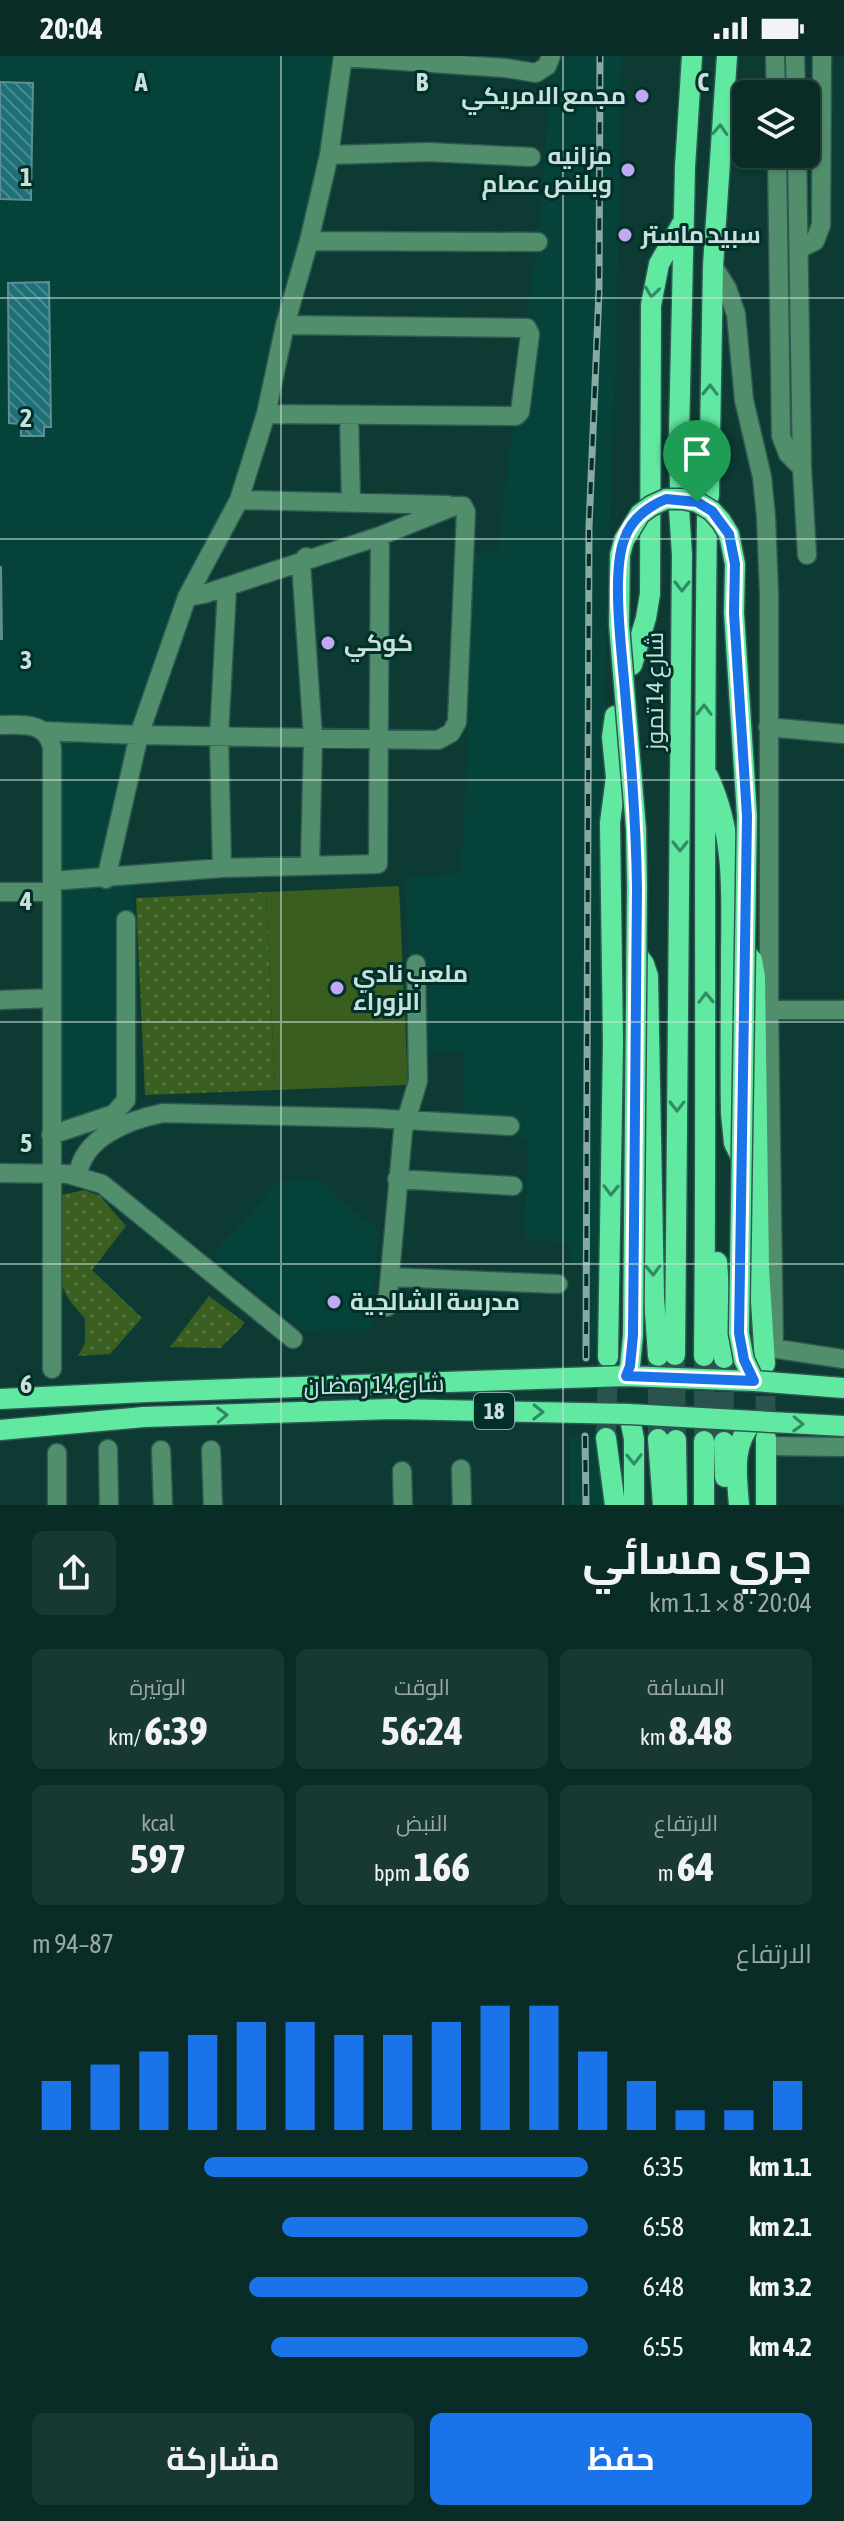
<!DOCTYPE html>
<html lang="ar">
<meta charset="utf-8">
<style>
:root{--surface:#0a2c26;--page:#183832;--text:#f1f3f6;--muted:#99a7a7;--line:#2a4843;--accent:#1a73e8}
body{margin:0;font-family:"Asap Condensed",Cairo,sans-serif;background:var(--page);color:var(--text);direction:rtl;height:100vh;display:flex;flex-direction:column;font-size:30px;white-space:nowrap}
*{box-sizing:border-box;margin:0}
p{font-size:26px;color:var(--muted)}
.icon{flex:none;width:44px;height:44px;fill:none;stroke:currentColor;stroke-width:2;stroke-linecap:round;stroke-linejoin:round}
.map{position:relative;height:1449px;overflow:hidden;direction:ltr}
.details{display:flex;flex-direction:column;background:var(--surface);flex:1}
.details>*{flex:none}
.controls{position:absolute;left:732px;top:24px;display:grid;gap:16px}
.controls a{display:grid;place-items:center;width:88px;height:88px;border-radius:12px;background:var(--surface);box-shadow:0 2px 6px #0004,0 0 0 2px var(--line);font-size:40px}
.pin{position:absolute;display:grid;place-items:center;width:68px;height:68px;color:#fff;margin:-82px -34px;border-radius:50% 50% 50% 0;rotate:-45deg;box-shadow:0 0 8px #0007}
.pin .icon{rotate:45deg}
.round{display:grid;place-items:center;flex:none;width:84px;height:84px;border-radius:12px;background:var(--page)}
.summary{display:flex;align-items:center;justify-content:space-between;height:136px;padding:0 32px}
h1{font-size:44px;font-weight:700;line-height:60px}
.metrics{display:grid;grid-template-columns:repeat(3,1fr);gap:12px;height:136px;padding:8px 32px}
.metrics div{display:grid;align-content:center;border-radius:12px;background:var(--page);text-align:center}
.metrics b{font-size:40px;font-weight:700}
.metrics small{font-size:22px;font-weight:400}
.metrics p{font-size:22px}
.chart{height:224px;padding:16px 32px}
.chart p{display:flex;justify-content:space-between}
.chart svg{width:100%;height:144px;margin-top:8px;stroke:var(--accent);stroke-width:6}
.action{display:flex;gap:16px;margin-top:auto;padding:16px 32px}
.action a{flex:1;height:92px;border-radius:12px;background:var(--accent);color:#fff;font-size:32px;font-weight:700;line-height:92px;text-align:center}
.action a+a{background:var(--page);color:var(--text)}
ul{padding:0 32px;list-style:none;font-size:26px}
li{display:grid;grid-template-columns:128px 96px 1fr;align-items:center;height:60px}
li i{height:20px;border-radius:10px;background:var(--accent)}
.status{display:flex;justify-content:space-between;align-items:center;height:56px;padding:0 40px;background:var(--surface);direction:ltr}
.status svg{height:22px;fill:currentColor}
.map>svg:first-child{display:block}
</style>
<div class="status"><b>20:04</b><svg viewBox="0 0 49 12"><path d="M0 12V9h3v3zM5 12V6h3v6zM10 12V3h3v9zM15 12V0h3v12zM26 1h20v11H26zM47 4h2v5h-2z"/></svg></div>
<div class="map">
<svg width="844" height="1449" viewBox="0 0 844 1449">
<defs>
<pattern id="grass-dots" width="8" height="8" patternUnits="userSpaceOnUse" patternTransform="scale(2)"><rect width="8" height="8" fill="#3a5d20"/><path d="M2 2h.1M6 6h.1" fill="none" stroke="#557440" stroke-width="1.8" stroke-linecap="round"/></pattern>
<pattern id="building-back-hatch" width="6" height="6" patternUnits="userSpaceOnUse" patternTransform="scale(2)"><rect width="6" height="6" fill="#1f6f77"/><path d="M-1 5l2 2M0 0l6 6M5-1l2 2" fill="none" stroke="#498a90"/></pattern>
</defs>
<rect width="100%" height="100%" fill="#0d3a33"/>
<path fill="#05433a" d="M0,0H335L323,97L255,362L230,443L182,543L100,827L133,826L137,1051L119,1061L105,1075L59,1086L56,683L41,663L26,658L0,657Z
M551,0H622L617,257L607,546L602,835L606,1296H581V1209L570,1208L569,1187L525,1184L527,1083L517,1082L519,1064L465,1062L463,996L412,997L405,821L461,817L469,664H452L472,496L497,497L542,145Z
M318,1123L378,1175L371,1273L302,1274L211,1199L279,1126Z
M570,1379L600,1381L603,1449H570Z"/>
<path fill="url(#grass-dots)" d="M266,836L275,1034L145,1039L136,842Z
M84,1134L100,1140L126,1170L92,1214L142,1262L110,1298L78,1300L85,1287V1263L69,1244L59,1224L62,1139Z
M209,1240L244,1266L241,1272L220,1292L170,1291Z"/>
<path fill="#3a5d20" d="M399,830L408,1029L275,1034L266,836Z"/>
<path fill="url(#building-back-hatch)" stroke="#5f8d91" stroke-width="2" d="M0,26L33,27L31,144L0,143Z
M49,226L51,371H44V380H21V368L9,367L8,227Z
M0,511H1L2,583H0Z"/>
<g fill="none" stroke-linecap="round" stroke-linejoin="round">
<path stroke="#29534c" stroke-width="20" stroke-dasharray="20 10" stroke-linecap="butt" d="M675,1299L676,1384
M724,1306V1386
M765,1310L766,1382
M606,1382L608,1305
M658,1383V1304
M704,1385V1300"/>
<defs>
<path id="minor" d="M775,0L776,38
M795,0L796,38
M343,1L505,12L536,17L547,10L551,0
M777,98L781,380L788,398L802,412
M797,98L802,412L807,499
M329,99L428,96L531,101
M309,185L538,186
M799,193L815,185L821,169L822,0
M713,210L727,232L736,258L744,344L762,421L766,461L769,538V954L774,1293
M266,358L516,360L520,356L530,278L527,272L285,269
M349,359L351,447
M239,444L448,449
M306,501L301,507L313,682L310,810
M0,669C22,669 47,665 52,692V1313
M768,671L844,678
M43,675L139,679L438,684L451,677L457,666L466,456L463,450H455L380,480L204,538L187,541
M222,812L219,680L227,532
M106,823L139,679L187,541L239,444L266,358L285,269L309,185L329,99L343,0
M52,825L222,812L378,808L380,480
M0,836H51
M0,944L52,942
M769,954H844
M51,1079L114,1058L126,1044V864
M0,1117L68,1118L102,1128L293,1283
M78,1120C82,1081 129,1064 163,1057L372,1062L510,1070
M397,1123L513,1130
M390,1221L558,1228
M387,1251L403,1075L418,1025L416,908
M764,1291L844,1303
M766,1390L844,1391
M108,1393L109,1449
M161,1394L163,1449
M211,1394L213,1449
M461,1413L462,1449
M402,1415L403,1449
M57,1449V1397"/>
<path id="major" d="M680,432L679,379L685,111L692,0
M709,440L713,210L727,0
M632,609L646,562L650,538L651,249L659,208L683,166
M615,660L612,681L617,732
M708,720C734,775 732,836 731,896C731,950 730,1003 731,1057L734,1087L740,1099
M744,895L752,904L755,921L759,1213L765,1308
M636,897L644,908L648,920L654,1241L658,1300
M717,1206L724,1302
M675,1299L682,499L679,452
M704,1300C707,1020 703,741 707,462
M608,1301L613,987L610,767L616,721
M0,1343L147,1336
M629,1358L634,1383V1449
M0,1374L144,1361
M606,1382L615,1449
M766,1382V1449
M658,1383L663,1449
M676,1384L677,1449
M724,1386L725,1421
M704,1449V1385
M739,1449C737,1421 731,1388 753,1366"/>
</defs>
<use href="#minor" stroke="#2f5851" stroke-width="21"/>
<use href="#major" stroke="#2f5851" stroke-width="23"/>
<use href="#minor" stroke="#518e6b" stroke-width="18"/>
<use href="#major" stroke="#61e9a2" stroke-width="20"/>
<defs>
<path id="rail" d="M586,1302L589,471L599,235L600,0
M585,1380L586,1449"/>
</defs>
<use href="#rail" stroke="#8aa8a2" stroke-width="7"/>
<use href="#rail" stroke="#003029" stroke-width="4" stroke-dasharray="12" stroke-linecap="butt"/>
<defs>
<path id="major-bridge" d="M626,1320L630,1310L633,1279L637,831L636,773L619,569L620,499L624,484L640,458L651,450L666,443H683L697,446L712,455L721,465L729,478L735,508L734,557L747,760L739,1277L744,1304L754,1325
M147,1336L626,1320L754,1325L844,1332
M144,1361L392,1353L629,1358L844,1370"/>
</defs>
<use href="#major-bridge" stroke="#2f5851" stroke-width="23" stroke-linecap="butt"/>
<use href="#major-bridge" stroke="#61e9a2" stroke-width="20"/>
</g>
<defs><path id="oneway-chevron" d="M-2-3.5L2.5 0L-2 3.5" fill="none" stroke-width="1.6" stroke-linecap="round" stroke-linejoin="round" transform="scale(2)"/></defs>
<g stroke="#308c66">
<use href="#oneway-chevron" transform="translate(720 74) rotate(-87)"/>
<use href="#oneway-chevron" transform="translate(652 236) rotate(97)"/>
<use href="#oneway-chevron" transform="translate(710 334) rotate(-89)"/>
<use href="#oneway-chevron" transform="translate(682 530) rotate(90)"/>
<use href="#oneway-chevron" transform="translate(704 654) rotate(-89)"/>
<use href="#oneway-chevron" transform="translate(680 790) rotate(90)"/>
<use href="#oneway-chevron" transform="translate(706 942) rotate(-91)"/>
<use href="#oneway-chevron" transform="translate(677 1050) rotate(90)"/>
<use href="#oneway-chevron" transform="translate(611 1134) rotate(91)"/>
<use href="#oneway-chevron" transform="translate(653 1214) rotate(89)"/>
<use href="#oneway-chevron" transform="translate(538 1356) rotate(1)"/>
<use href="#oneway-chevron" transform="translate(222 1359) rotate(-2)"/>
<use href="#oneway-chevron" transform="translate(798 1368) rotate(2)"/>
<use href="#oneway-chevron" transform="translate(634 1403) rotate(89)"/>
</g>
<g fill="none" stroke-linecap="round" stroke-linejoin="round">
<defs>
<path id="route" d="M666,443L697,446L712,455L729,478L735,508L734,557L747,760L739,1277L744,1304L754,1325L626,1320L630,1310L633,1279L637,831C636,762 630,693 624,624C621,589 612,516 624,484C631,463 647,451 666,443Z"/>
</defs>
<use href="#route" stroke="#fff" stroke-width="16"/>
<use href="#route" stroke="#1a73e8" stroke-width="10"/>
</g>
<path fill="none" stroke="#cae0db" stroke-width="2" stroke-opacity="0.55" d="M281,0V1449M563,0V1449M0,242H844M0,483H844M0,724H844M0,966H844M0,1208H844"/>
<g fill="#c0a8f4" stroke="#003029" stroke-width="3">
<circle cx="642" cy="40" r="8"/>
<circle cx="628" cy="114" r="8"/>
<circle cx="625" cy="179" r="8"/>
<circle cx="328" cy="587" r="8"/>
<circle cx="337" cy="932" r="8"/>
<circle cx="334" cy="1246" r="8"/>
</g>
<g text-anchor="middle" stroke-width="6" stroke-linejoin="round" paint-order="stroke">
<rect fill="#003029" stroke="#8daba6" stroke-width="2" x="474" y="1337" width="40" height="36" rx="6"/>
<g font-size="22" font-weight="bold" fill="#cae0db">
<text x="494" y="1363">18</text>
</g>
<g font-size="24" font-weight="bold" fill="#cae0db" stroke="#003029" text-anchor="start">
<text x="626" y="48" text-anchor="end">مجمع الامريكي</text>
<text x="612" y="108" text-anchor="end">مزانيه<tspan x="612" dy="28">وبلنص عصام</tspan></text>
<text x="641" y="187">سبيد ماستر</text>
<text x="344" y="595">كوكي</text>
<text x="353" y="926">ملعب نادي<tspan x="353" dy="28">الزوراء</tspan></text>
<text x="350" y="1254">مدرسة الشالجية</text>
</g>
<g font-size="24" fill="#cae0db" stroke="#003029">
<text transform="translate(655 635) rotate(-90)" y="8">شارع 14 تموز</text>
<text transform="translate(374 1329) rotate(-1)" y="8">شارع 14 رمضان</text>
</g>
</g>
<g font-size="26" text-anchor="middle" font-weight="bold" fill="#cae0db" stroke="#003029" stroke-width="6" stroke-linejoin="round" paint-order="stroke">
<text x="141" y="35">A</text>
<text x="422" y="35">B</text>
<text x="703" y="35">C</text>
<text x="26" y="130">1</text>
<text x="26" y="371">2</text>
<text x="26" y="613">3</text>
<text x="26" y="854">4</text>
<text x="26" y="1096">5</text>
<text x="26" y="1337">6</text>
</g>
</svg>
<div class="controls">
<a><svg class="icon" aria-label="layers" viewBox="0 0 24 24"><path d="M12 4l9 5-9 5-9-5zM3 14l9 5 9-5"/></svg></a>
</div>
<div class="pin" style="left:697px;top:446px;background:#1e9e55"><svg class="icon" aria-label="arrive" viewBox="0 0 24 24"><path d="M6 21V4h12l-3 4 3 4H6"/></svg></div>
</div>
<section class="details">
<div class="summary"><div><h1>جري مسائي</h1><p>20:04 · 8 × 1.1 km</p></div><a class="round"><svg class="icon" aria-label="share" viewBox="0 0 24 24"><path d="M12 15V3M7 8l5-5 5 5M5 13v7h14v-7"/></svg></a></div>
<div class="metrics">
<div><p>المسافة</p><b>8.48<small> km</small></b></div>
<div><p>الوقت</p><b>56:24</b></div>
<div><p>الوتيرة</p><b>6:39<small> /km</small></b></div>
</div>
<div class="metrics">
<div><p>الارتفاع</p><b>64<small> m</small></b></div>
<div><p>النبض</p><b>166<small> bpm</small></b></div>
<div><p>kcal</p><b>597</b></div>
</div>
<div class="chart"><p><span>الارتفاع</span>87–94 m</p>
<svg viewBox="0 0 160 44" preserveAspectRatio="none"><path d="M5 44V29M15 44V24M25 44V20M35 44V15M45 44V11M55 44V11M65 44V15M75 44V15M85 44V11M95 44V6M105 44V6M115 44V20M125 44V29M135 44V38M145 44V38M155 44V29"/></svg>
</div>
<ul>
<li><b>1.1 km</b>6:35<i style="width:69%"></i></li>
<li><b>2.1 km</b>6:58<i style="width:55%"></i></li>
<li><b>3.2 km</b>6:48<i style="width:61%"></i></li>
<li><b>4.2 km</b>6:55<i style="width:57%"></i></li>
</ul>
<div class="action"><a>حفظ</a><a>مشاركة</a></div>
</section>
